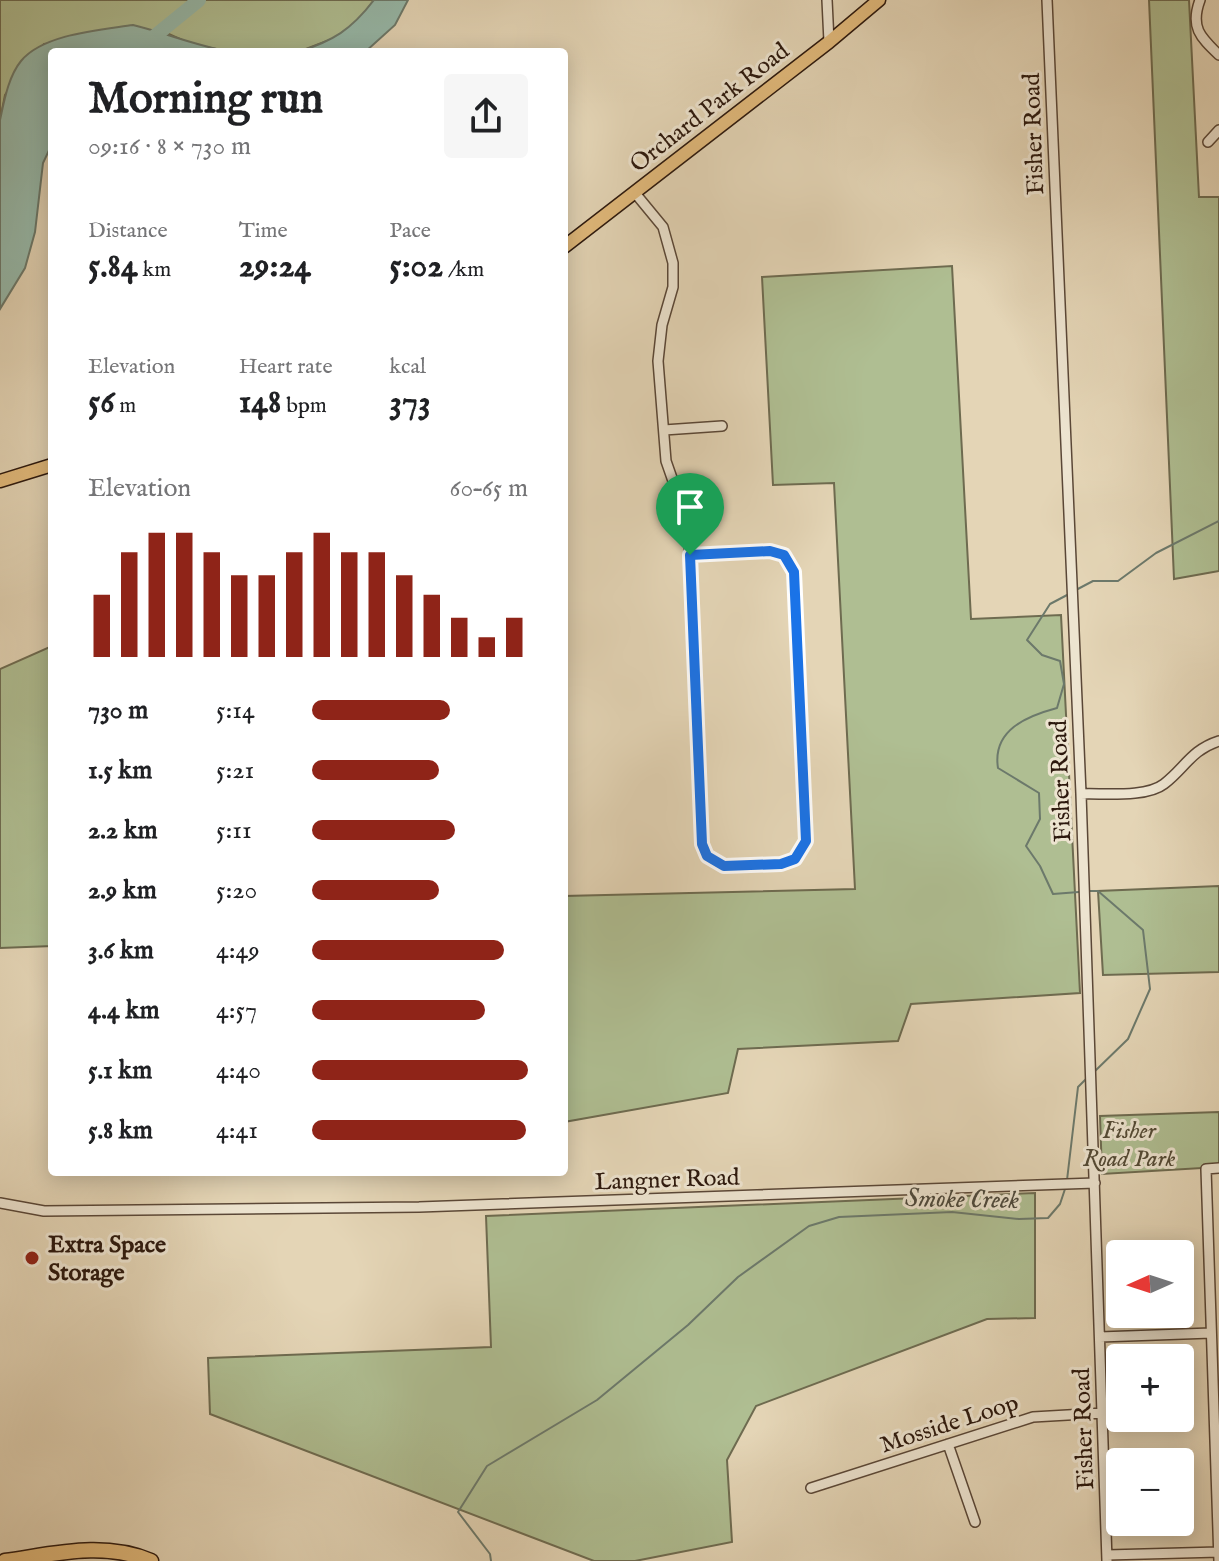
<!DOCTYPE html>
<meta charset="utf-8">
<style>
:root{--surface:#fff;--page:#f6f6f6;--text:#202124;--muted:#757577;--accent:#8f2418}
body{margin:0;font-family:"IM FELL English",serif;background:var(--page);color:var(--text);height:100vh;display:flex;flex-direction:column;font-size:30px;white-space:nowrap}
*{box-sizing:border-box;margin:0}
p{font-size:26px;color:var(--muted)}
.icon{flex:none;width:44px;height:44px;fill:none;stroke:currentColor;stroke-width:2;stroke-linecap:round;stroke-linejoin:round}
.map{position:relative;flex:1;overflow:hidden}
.sheet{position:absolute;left:48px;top:48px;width:520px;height:1128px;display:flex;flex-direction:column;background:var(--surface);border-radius:8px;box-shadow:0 4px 20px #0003}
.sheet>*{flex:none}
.needle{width:52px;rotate:267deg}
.fabs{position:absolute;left:1106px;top:1240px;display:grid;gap:16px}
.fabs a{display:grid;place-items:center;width:88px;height:88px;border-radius:8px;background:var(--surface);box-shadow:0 4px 20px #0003;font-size:40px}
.pin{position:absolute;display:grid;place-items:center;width:68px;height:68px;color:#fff;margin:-82px -34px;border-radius:50% 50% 50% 0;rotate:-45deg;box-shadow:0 0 8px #0007}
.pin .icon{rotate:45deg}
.round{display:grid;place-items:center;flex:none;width:84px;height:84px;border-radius:8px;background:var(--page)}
.summary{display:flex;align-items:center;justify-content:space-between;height:136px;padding:0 40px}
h1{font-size:44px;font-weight:800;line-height:60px}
.metrics{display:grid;grid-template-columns:repeat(3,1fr);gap:12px;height:136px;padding:8px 40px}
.metrics div{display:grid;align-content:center}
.metrics b{font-size:34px;font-weight:800}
.metrics small{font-size:22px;font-weight:400}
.metrics p{font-size:22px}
.chart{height:224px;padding:16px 40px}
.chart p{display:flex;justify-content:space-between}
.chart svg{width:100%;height:144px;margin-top:8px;stroke:var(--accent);stroke-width:6}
ul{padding:0 40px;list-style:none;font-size:26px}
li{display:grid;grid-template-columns:128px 96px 1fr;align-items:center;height:60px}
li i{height:20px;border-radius:10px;background:var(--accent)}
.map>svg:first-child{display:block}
</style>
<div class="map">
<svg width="1219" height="1561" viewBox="0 0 1219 1561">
<rect width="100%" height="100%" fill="#e4d5b6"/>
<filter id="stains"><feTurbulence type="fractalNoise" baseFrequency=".0025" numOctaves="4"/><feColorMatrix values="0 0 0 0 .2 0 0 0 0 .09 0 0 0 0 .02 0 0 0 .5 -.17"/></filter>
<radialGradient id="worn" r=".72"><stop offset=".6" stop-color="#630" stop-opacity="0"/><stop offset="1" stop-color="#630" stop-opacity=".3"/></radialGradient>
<path fill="#afbe92" stroke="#6e6b50" stroke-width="2" d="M0,0H374L362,16L340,36L298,52H231L191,44L169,34L44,44L5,95L0,120Z
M1149,0H1189L1199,197H1219V571L1174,579Z
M952,266L971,619L1061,615L1080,993L911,1004L898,1041L738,1049L728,1093L564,1122V896L855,889L834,483L773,485L762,277Z
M52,646V946L0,948V669Z
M1219,886V972L1103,975L1098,891Z
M1219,1112V1167L1102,1174L1100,1116Z
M1035,1193V1318L987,1319L756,1406L727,1460L732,1542L635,1561H594L210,1414L208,1358L491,1347L486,1216Z"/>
<path fill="#96b9aa" stroke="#6c796b" stroke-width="2" d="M374,0H408L395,25L365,52H298C333,41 351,30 374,0Z
M133,25C166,33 197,46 231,52H52V144L43,163L35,232L25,268L0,309V120C4,102 8,77 21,61C43,34 100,30 133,25Z"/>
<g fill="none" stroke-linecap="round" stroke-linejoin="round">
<path stroke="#6c796b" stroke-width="2" d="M1074,591L1093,581H1118L1156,553L1219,521
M1069,594L1050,604L1027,640L1042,655L1060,661L1064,684L1057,708C1027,716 992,730 998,768L1039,793L1040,819L1026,846L1040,866L1053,894L1079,892
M1090,891H1098L1143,930L1150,989L1128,1039L1094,1072
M1067,1180L1078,1087L1086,1079
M491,1561L490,1554L458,1512L487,1466L597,1400L688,1325L738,1277L809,1226L839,1217L952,1212L1019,1219L1048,1218L1060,1204L1066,1186"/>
<path stroke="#96b9aa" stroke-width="14" d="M150,40L199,0"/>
<defs>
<path id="minor" d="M827,0L829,42
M1047,0L1081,794L1107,1561
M1200,0C1190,27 1200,37 1219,55
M1208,142L1219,130
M635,193L663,227L673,263V287L662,325L658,361L666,461L687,521L690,555
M664,430L722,426
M770,551L784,555L794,572L806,841L795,859L781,864H718L707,856L702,844L690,555Z
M1081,794C1103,793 1146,798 1164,784C1185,768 1191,750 1219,741
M0,1203L44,1211L419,1207L1095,1183
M1100,1337L1211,1333
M948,1444L975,1522
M811,1488L1033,1417L1102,1413
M1107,1555L1219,1552
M1219,1561L1206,1169L1219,1168"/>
<path id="major" d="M564,247L829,42L879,0
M0,481L52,465"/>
<path id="highway" d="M5,1561C55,1554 103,1541 151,1561"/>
</defs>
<use href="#minor" stroke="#5a4737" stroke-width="12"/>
<use href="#major" stroke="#2c180d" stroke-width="15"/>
<use href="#highway" stroke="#2c180d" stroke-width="17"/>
<use href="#minor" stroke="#ede4d0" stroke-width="9"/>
<use href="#major" stroke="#e2ba7b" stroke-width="12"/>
<use href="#highway" stroke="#e2ba7b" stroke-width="14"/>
</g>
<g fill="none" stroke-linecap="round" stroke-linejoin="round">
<defs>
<path id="route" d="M770,551L784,555L794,572L806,841L795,859L781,864L724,866L707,856L702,844L690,555Z"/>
</defs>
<use href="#route" stroke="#fff" stroke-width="16"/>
<use href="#route" stroke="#1a73e8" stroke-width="10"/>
</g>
<circle fill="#8f2418" stroke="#ede4d0" stroke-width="3" cx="32" cy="1258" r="8"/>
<g text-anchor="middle" stroke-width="6" stroke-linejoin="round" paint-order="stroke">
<g font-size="24" fill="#2c180d" stroke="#ede4d0">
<text transform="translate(709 107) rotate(-38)" y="8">Orchard Park Road</text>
<text transform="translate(1033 134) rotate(-92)" y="8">Fisher Road</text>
<text transform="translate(1060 781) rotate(-92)" y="8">Fisher Road</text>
<text transform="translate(667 1179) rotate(-2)" y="8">Langner Road</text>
<text transform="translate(949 1423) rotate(-18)" y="8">Mosside Loop</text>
<text transform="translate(1083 1429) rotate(-92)" y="8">Fisher Road</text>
</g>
<g font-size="24" font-style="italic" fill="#534a35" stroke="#ede4d0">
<text x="1129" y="1138">Fisher<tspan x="1129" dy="28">Road Park</tspan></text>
</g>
<g font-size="24" font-weight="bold" fill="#2c180d" stroke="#ede4d0" text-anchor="start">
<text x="48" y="1252">Extra Space<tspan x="48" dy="28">Storage</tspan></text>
</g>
<g font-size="26" font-style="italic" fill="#4c483c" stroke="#ede4d0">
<text transform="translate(962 1198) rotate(1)" y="9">Smoke Creek</text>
</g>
</g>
<rect width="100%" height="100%" filter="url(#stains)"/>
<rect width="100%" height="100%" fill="url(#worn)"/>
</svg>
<div class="fabs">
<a><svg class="needle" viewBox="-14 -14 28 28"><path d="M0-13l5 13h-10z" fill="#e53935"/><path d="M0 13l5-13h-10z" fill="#757577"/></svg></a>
<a>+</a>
<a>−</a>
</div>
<div class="pin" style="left:690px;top:555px;background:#1e9e55"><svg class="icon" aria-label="arrive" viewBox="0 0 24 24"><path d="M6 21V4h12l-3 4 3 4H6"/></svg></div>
<section class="sheet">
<div class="summary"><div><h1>Morning run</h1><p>09:16 · 8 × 730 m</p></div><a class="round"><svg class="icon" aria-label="share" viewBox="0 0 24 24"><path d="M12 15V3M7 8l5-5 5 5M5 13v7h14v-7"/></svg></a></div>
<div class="metrics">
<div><p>Distance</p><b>5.84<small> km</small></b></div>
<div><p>Time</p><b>29:24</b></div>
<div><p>Pace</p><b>5:02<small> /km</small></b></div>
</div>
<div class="metrics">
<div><p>Elevation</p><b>56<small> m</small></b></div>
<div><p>Heart rate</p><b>148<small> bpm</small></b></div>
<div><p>kcal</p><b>373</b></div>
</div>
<div class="chart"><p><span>Elevation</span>60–65 m</p>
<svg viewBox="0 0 160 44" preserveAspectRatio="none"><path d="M5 44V25M15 44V12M25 44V6M35 44V6M45 44V12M55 44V19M65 44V19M75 44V12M85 44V6M95 44V12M105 44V12M115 44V19M125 44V25M135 44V32M145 44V38M155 44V32"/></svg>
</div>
<ul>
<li><b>730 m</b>5:14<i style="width:64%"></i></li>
<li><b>1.5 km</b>5:21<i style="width:59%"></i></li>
<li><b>2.2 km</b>5:11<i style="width:66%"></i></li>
<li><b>2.9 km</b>5:20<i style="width:59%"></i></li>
<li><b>3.6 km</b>4:49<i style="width:89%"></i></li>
<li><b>4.4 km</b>4:57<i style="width:80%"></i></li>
<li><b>5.1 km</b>4:40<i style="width:100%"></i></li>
<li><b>5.8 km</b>4:41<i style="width:99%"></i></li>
</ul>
</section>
</div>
